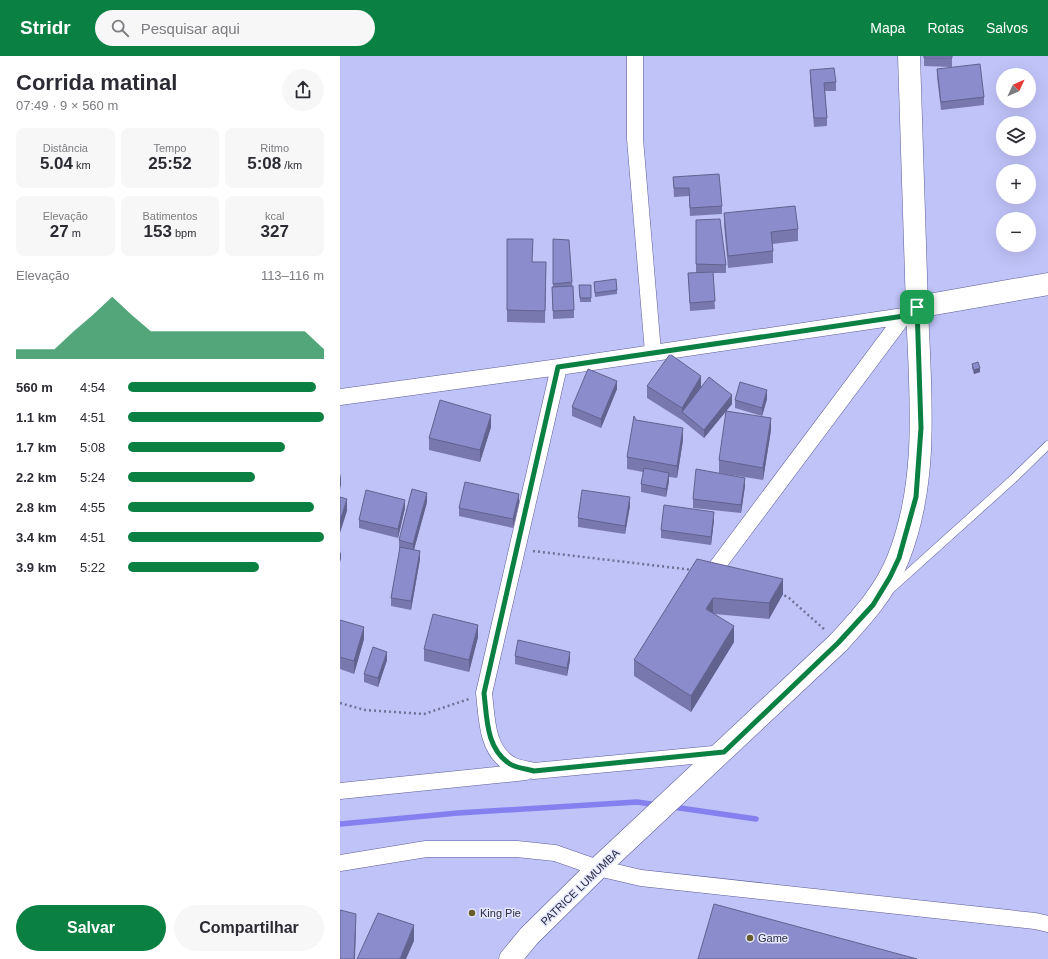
<!DOCTYPE html>
<html lang="pt">
<meta charset="utf-8">
<style>
:root{--surface:#fff;--page:#f7f7f7;--text:#2b2b33;--muted:#7c7c81;--accent:#0b8043}
body{margin:0;font-family:Arial,sans-serif;background:var(--page);color:var(--text);height:100vh;display:flex;flex-direction:column;font-size:15px;white-space:nowrap}
*{box-sizing:border-box;margin:0}
p{font-size:13px;color:var(--muted)}
.icon{flex:none;width:22px;height:22px;fill:none;stroke:currentColor;stroke-width:2;stroke-linecap:round;stroke-linejoin:round}
.map{position:relative;flex:1;overflow:hidden}
.drawer{display:flex;flex-direction:column;background:var(--surface);width:340px}
.drawer>*{flex:none}
.needle{width:26px;rotate:46deg}
.fabs{position:absolute;left:656px;top:12px;display:grid;gap:8px}
.fabs a{display:grid;place-items:center;width:40px;height:40px;border-radius:50%;background:var(--surface);box-shadow:0 4px 16px #0002;font-size:20px}
.pin{position:absolute;display:grid;place-items:center;width:34px;height:34px;color:#fff;margin:-17px;border-radius:8px;box-shadow:0 2px 6px #0006}
.round{display:grid;place-items:center;flex:none;width:42px;height:42px;border-radius:21px;background:var(--page)}
.headline{display:flex;align-items:center;justify-content:space-between;height:68px;padding:0 16px}
h1{font-size:22px;font-weight:700;line-height:30px}
.metrics{display:grid;grid-template-columns:repeat(3,1fr);gap:6px;height:68px;padding:4px 16px}
.metrics div{display:grid;align-content:center;border-radius:8px;background:var(--page);text-align:center}
.metrics b{font-size:17px;font-weight:700}
.metrics small{font-size:11px;font-weight:400}
.metrics p{font-size:11px}
.chart{height:112px;padding:8px 16px}
.chart p{display:flex;justify-content:space-between}
.chart svg{width:100%;height:72px;margin-top:4px;fill:var(--accent);opacity:.7}
.primary-button{display:flex;gap:8px;margin-top:auto;padding:8px 16px}
.primary-button a{flex:1;height:46px;border-radius:24px;background:var(--accent);color:#fff;font-size:16px;font-weight:700;line-height:46px;text-align:center}
.primary-button a+a{background:var(--page);color:var(--text)}
ul{padding:0 16px;list-style:none;font-size:13px}
li{display:grid;grid-template-columns:64px 48px 1fr;align-items:center;height:30px}
li i{height:10px;border-radius:5px;background:var(--accent)}
header{display:flex;align-items:center;gap:24px;box-sizing:border-box;height:56px;padding:0 20px;background:var(--accent);color:#fff}
header strong{font-size:19px}
nav{display:flex;gap:22px;margin-inline-start:auto;font-size:14px}
.search{width:280px;height:36px;background:var(--page);display:flex;align-items:center;gap:10px;box-sizing:border-box;padding:0 14px;border-radius:22px;color:var(--muted);font-size:15px}
main{display:flex;flex:1;min-height:0}
.map>svg:first-child{display:block}
</style>
<header>
<strong>Stridr</strong>
<div class="search"><svg class="icon" aria-label="search" viewBox="0 0 24 24"><circle cx="10" cy="10" r="6"/><path d="M15 15l6 6"/></svg>Pesquisar aqui</div>
<nav><a>Mapa</a><a>Rotas</a><a>Salvos</a></nav>
</header>
<main>
<section class="drawer">
<div class="headline"><div><h1>Corrida matinal</h1><p>07:49 · 9 × 560 m</p></div><a class="round"><svg class="icon" aria-label="share" viewBox="0 0 24 24"><path d="M12 15V3M7 8l5-5 5 5M5 13v7h14v-7"/></svg></a></div>
<div class="metrics">
<div><p>Distância</p><b>5.04<small> km</small></b></div>
<div><p>Tempo</p><b>25:52</b></div>
<div><p>Ritmo</p><b>5:08<small> /km</small></b></div>
</div>
<div class="metrics">
<div><p>Elevação</p><b>27<small> m</small></b></div>
<div><p>Batimentos</p><b>153<small> bpm</small></b></div>
<div><p>kcal</p><b>327</b></div>
</div>
<div class="chart"><p><span>Elevação</span>113–116 m</p>
<svg viewBox="0 0 160 44" preserveAspectRatio="none"><path d="M0 44V38L10 38L20 38L30 27L40 17L50 6L60 17L70 27L80 27L90 27L100 27L110 27L120 27L130 27L140 27L150 27L160 38V44z"/></svg>
</div>
<ul>
<li><b>560 m</b>4:54<i style="width:96%"></i></li>
<li><b>1.1 km</b>4:51<i style="width:100%"></i></li>
<li><b>1.7 km</b>5:08<i style="width:80%"></i></li>
<li><b>2.2 km</b>5:24<i style="width:65%"></i></li>
<li><b>2.8 km</b>4:55<i style="width:95%"></i></li>
<li><b>3.4 km</b>4:51<i style="width:100%"></i></li>
<li><b>3.9 km</b>5:22<i style="width:67%"></i></li>
</ul>
<div class="primary-button"><a>Salvar</a><a>Compartilhar</a></div>
</section>
<div class="map">
<svg width="708" height="903" viewBox="0 0 708 903">
<rect width="100%" height="100%" fill="#c0c3f8"/>
<g fill="none" stroke-linecap="round" stroke-linejoin="round">
<path stroke="#8480ef" stroke-width="5.5" d="M333,751L416,763
M0,768L118,757L297,746L318,749"/>
<defs>
<path id="lane" d="M552,532L673,423L708,389"/>
<path id="street" d="M295,0V83L313,296
M219,311L144,637C147,662 146,693 170,708C176,712 187,713 194,715L384,697
M0,341L219,311L564,260L577,251
M372,517L564,260
M0,735L186,716
M0,807L86,793H177L215,797L258,812L301,822L695,865L708,868"/>
<path id="secondary" d="M577,251L708,228
M170,903L189,880L258,812L498,587C522,561 545,536 558,503C590,423 580,335 577,251C574,168 572,84 569,0"/>
</defs>
<use href="#lane" stroke="#5d5d98" stroke-width="9"/>
<use href="#street" stroke="#5d5d98" stroke-width="17"/>
<use href="#secondary" stroke="#5d5d98" stroke-width="23"/>
<path stroke="#6e7095" stroke-width="2.5" stroke-dasharray="2 3" stroke-linecap="butt" d="M193,495L353,514
M440,537L449,542L484,573
M0,647L25,654L84,658L129,643"/>
<use href="#lane" stroke="#fff" stroke-width="8"/>
<use href="#street" stroke="#fff" stroke-width="16"/>
<use href="#secondary" stroke="#fff" stroke-width="22"/>
</g>
<path fill="#7878af" d="M584,0H612V11L584,10Z
M597,13L644,41V49L601,54L597,21Z
M470,14L496,26V35H485L487,62V70L474,71L470,22Z
M333,121L382,150V158L350,160L349,140L334,141Z
M384,157L458,173V185L432,188L433,195V207L388,212L384,169Z
M356,164L386,209V217H373L375,253L350,255L348,217H356Z
M167,183L193,206H206L205,267L167,266Z
M213,183L232,226L234,254V262L213,263L212,231H213Z
M254,226L277,234V238L255,241Z
M239,229H251V246H240Z
M632,308L640,316L634,318L632,312Z
M307,330L361,331L392,348L364,382L342,364L307,342Z
M277,333L261,372L232,360V351Z
M427,343L422,360L395,352V344Z
M296,364L343,384L337,422L329,421V425L326,441L301,436V428L303,416L287,413V401Z
M151,371L140,406L89,394V382Z
M431,374L423,424L379,417V404Z
M405,430L401,457L353,452V443Z
M87,446L74,494L80,503L71,554L51,550V542L60,493H59V484Z
M179,446L173,472L119,460V452Z
M290,450L285,478L238,471V462Z
M65,452L58,482L19,472V464Z
M374,464L371,489L321,482V474Z
M357,503L443,538L429,563L374,558L394,586L351,656L294,620V604Z
M0,564L24,583L14,618L0,613Z
M138,581L129,616L84,605V593Z
M175,600L230,604L227,620L175,608Z
M47,604L38,631L24,626V618Z"/>
<path fill="#61628e" d="M640,312V316L634,318V314Z
M361,320V332L342,356V352Z
M277,325V333L261,372V363Z
M427,334V343L422,360V352Z
M392,339V348L364,382V374Z
M151,359V371L140,406V394Z
M431,362V374L423,424V412Z
M343,372V384L337,422V410Z
M1,417V429L0,434V422Z
M329,417V425L326,441V433Z
M405,422V430L401,457V449Z
M87,437V446L73,497V488Z
M179,438V446L173,472V463Z
M290,441V450L285,478V470Z
M7,443V455L0,477V465Z
M65,444V452L58,482V473Z
M374,456V464L371,489V481Z
M1,495V503L0,506V498Z
M80,495V503L71,554V545Z
M443,523V538L429,563V547Z
M373,542V558L366,553Z
M138,569V581L129,616V604Z
M394,570V586L351,656V640Z
M24,571V583L14,618V605Z
M47,596V604L38,631V622Z
M230,596V604L227,620V612Z
M16,858V873L15,903H14Z
M74,869V885L66,903H60Z"/>
<path fill="#8b8ccb" stroke="#61628e" d="M584,0H612V2H584Z
M640,8L644,41L601,46L597,13Z
M494,12L496,26L484,27L487,62H474L470,14Z
M379,118L382,150L350,152L349,132H334L333,121Z
M455,150L458,173L431,176L433,195L388,200L384,157Z
M380,163L386,209L356,208V164Z
M167,183H193L192,206H206L205,255L167,254Z
M213,183L229,184L232,226L213,228Z
M373,216L375,245L350,247L348,217Z
M276,223L277,234L255,237L254,226Z
M239,229H251V242H240Z
M233,230L234,254L213,255L212,231Z
M330,298L361,320L342,352L307,330Z
M638,306L640,312L634,314L632,308Z
M248,313L277,325L261,363L232,351Z
M369,321L392,339L364,374L342,356Z
M400,326L427,334L422,352L395,344Z
M100,344L151,359L140,394L89,382Z
M386,355L431,362L423,412L379,404Z
M294,360L296,364L343,372L337,410L287,401Z
M304,412L329,417L326,433L301,428Z
M356,413L405,422L401,449L353,443Z
M125,426L179,438L173,463L119,452Z
M72,433L87,437L73,488L59,484Z
M26,434L65,444L58,473L19,464Z
M242,434L290,441L285,470L238,462Z
M0,441L7,443L0,465Z
M324,449L374,456L371,481L321,474Z
M60,491L80,495L71,545L51,542Z
M357,503L443,523L429,547L373,542L366,553L394,570L351,640L294,604Z
M93,558L138,569L129,604L84,593Z
M0,564L24,571L14,605L0,601Z
M178,584L230,596L227,612L175,600Z
M33,591L47,596L38,622L24,618Z
M374,848L577,903H358Z
M0,854L16,858L14,903H0Z
M38,857L74,869L60,903H17Z"/>
<g fill="none" stroke-linecap="round" stroke-linejoin="round">
<defs>
<path id="route" d="M577,251L581,372L576,441L559,502L550,521L533,549L498,587L384,696L194,715C187,713 176,712 170,708C146,693 147,662 144,637L218,311L564,260Z"/>
</defs>
<use href="#route" stroke="#fff" stroke-width="8"/>
<use href="#route" stroke="#0b8043" stroke-width="5"/>
</g>
<g fill="#655e2b" stroke="#e5e7fc" stroke-width="1.5">
<circle cx="132" cy="857" r="4"/>
<circle cx="410" cy="882" r="4"/>
</g>
<g text-anchor="middle" stroke-width="3" stroke-linejoin="round" paint-order="stroke">
<g font-size="11" fill="#292a43" stroke="#e5e7fc">
<text transform="translate(240 831) rotate(-44)" y="4">PATRICE LUMUMBA</text>
</g>
<g font-size="11" fill="#292a43" stroke="#e5e7fc" text-anchor="start">
<text x="140" y="861">King Pie</text>
<text x="418" y="886">Game</text>
</g>
</g>
</svg>
<div class="fabs">
<a><svg class="needle" viewBox="-14 -14 28 28"><path d="M0-13l5 13h-10z" fill="#e53935"/><path d="M0 13l5-13h-10z" fill="#7c7c81"/></svg></a>
<a><svg class="icon" aria-label="layers" viewBox="0 0 24 24"><path d="M12 4l9 5-9 5-9-5zM3 14l9 5 9-5"/></svg></a>
<a>+</a>
<a>−</a>
</div>
<div class="pin" style="left:577px;top:251px;background:#1e9e55"><svg class="icon" aria-label="arrive" viewBox="0 0 24 24"><path d="M6 21V4h12l-3 4 3 4H6"/></svg></div>
</div>
</main>
